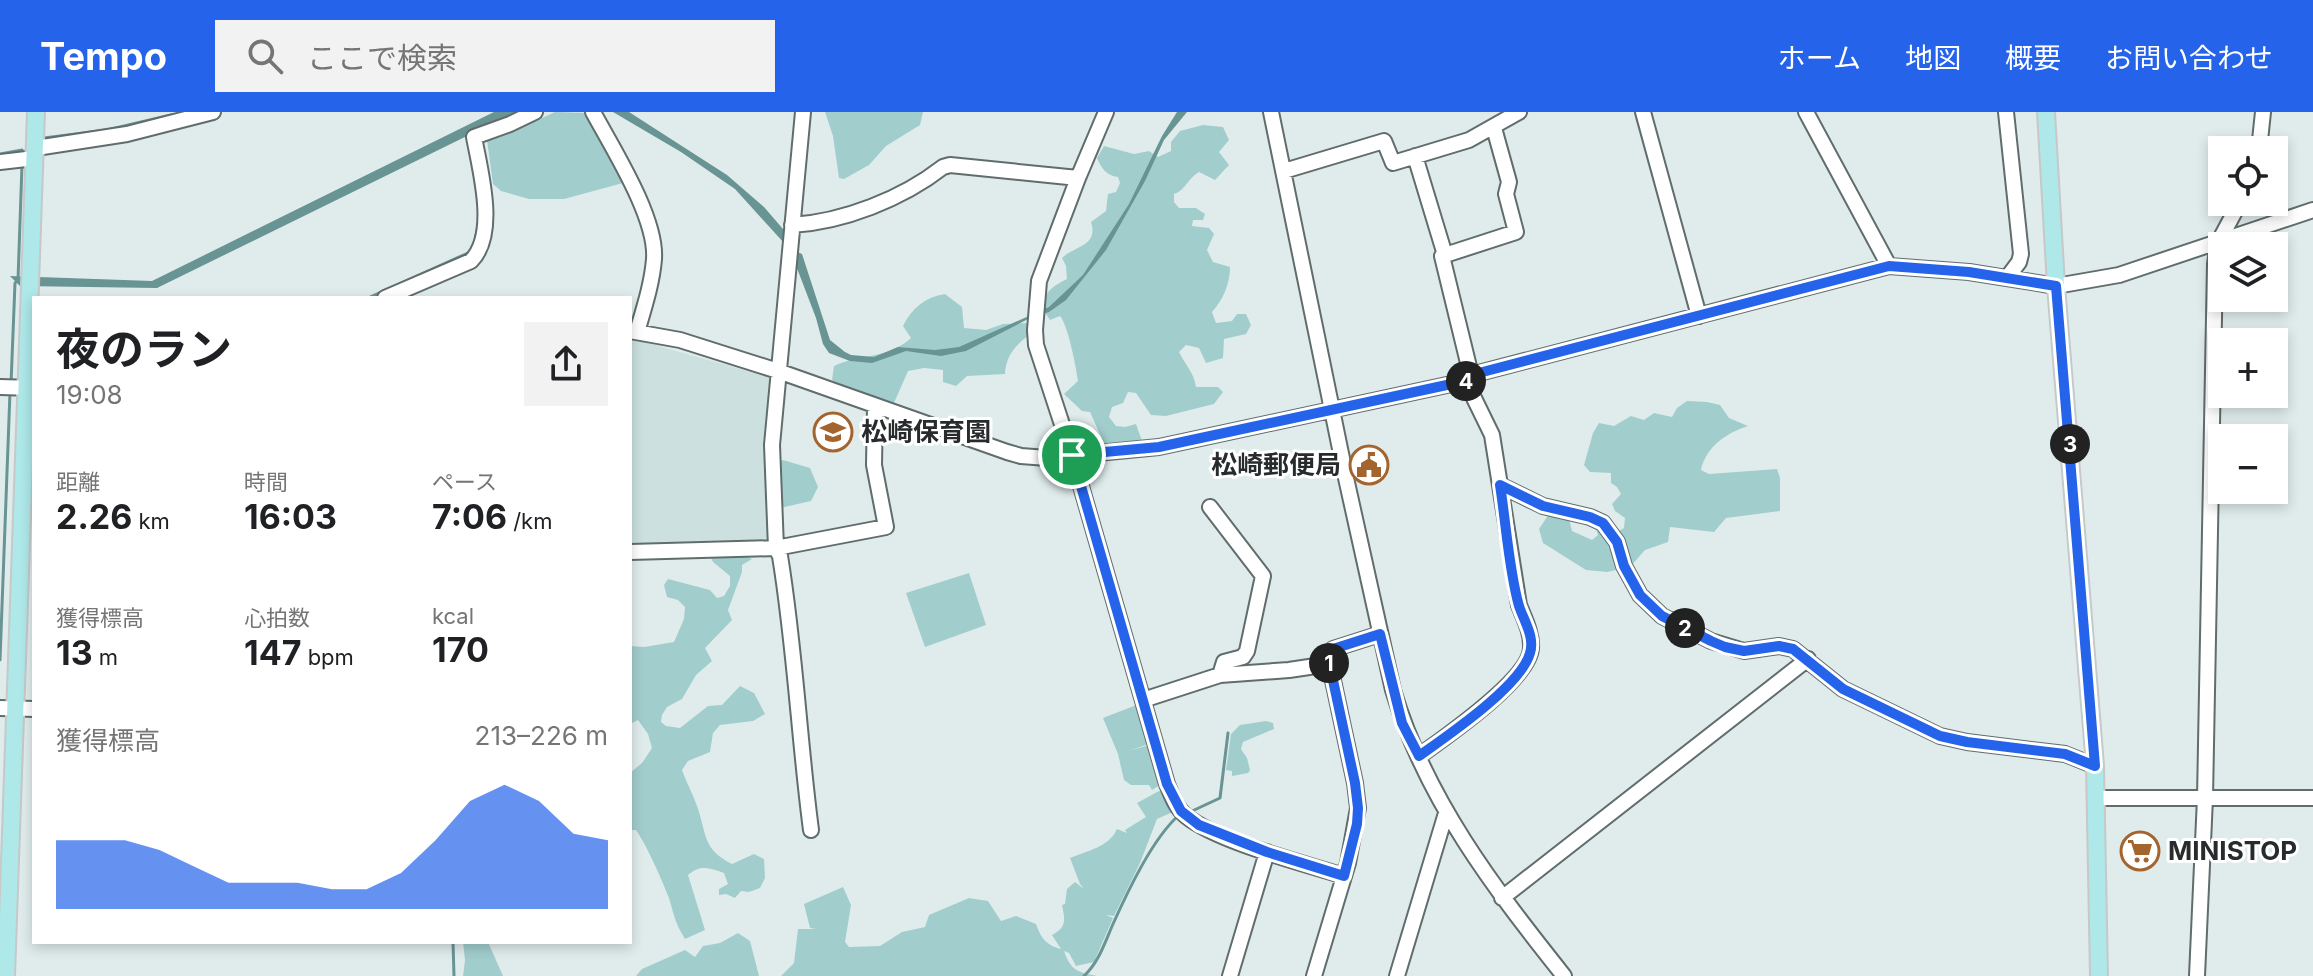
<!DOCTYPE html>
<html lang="ja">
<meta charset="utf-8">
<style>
:root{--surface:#fff;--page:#f2f2f2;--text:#202124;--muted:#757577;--accent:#2563eb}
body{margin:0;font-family:Inter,"Noto Sans JP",sans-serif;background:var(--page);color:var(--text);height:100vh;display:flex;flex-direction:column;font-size:30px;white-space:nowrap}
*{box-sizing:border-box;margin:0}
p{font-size:26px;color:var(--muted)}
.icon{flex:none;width:44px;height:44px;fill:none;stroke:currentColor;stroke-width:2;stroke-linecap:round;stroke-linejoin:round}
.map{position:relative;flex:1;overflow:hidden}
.details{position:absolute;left:32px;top:184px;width:600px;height:648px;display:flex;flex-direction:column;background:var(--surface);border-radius:0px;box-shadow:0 4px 12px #0003}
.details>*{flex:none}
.buttons{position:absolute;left:2208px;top:24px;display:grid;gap:16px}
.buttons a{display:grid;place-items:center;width:80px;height:80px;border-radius:0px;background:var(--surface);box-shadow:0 4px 12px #0003;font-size:40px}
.pin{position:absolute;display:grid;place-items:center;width:68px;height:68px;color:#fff;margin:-34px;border:4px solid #fff;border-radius:50%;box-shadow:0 2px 8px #0007}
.km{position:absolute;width:40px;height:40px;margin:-20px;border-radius:50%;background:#222;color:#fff;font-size:22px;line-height:40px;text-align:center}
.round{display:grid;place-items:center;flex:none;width:84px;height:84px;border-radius:0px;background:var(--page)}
.summary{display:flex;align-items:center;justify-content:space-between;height:136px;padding:0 24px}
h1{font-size:44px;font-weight:700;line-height:60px}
.figures{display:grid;grid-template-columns:repeat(3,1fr);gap:12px;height:136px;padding:8px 24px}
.figures div{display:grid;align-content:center}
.figures b{font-size:34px;font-weight:700}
.figures small{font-size:22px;font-weight:400}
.figures p{font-size:22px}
.chart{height:224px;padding:16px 24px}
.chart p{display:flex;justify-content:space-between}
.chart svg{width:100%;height:144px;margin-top:8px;fill:var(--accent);opacity:.7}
header{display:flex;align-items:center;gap:48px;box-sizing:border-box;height:112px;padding:0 40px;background:var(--accent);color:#fff}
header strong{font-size:38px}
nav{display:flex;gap:44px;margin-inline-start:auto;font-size:28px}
.search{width:560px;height:72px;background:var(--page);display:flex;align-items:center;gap:20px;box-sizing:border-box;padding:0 28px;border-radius:0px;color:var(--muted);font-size:30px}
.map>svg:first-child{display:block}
</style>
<header>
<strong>Tempo</strong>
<div class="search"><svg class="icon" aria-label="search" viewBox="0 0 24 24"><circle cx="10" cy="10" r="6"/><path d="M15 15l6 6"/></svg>ここで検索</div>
<nav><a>ホーム</a><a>地図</a><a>概要</a><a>お問い合わせ</a></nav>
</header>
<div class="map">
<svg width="2313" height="864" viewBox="0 0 2313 864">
<rect width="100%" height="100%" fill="#e0ecec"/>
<path fill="#cce0e0" d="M630,226L772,266L770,432L630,437Z"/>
<path fill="#a2cdcd" d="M555,0L588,1L623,71L564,87H529L501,79L493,72L487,28L516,18Z
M825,0H923L920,13L886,34L869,53L844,67L839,66L833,24Z
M1203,13L1223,15L1229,28L1219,40L1229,53L1215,68L1199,60C1188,66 1186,78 1174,82V90L1179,96H1196L1205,102L1203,108H1193L1192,114L1209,116L1214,122L1207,138L1213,150L1230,155C1230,172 1223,188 1212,200L1216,211L1232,209L1237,202H1246L1251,213L1246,222L1224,227L1223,246L1206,251L1199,236L1186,233L1179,240C1185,253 1194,260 1196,275H1218L1223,280L1214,292L1166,304L1151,303L1136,281L1128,280L1123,291L1112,295L1109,305L1116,314L1125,315L1136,312L1142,329L1113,334L1104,331L1090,300L1082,299L1064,282L1078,269C1076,255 1068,213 1060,204L1050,208L1042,196C1044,180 1053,174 1067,167L1066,154L1062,146C1074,134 1099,134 1091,110L1106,99L1108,82L1116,80L1120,71L1118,65C1107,64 1101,56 1097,46L1104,34L1134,42L1149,39L1158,45L1171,39V30L1180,19Z
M945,182L962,195L964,216L986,218L1003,212L1027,211L1030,222C1016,233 1006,243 1005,262L967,264L956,274L943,270V258L924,256L908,259L894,291L843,275L832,268L834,254C859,242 888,247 911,226L903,214C912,196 925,185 945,182Z
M1687,289L1707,290L1720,293L1729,306L1748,314C1726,321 1706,335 1701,358L1709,362L1777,357L1780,366V399L1726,406L1714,420L1670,415L1668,430L1645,438L1630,455L1607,460L1586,458L1543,431L1539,417L1549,402L1569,407L1572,419L1592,428L1598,423L1595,414L1601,401L1619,419L1624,416L1625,406L1615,399L1612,392L1621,382L1617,375L1611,371V361L1590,360L1584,353L1593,321L1599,311L1614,314L1631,304L1644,308L1654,301L1672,305L1677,296Z
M783,348L810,356L818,375L811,389L780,396L766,382C765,367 769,354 783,348Z
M739,441L752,447L742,453V460L728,498L732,508L705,536L712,549L696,563L682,587L667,595L662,603L661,610L666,614L680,616L708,594L722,593L740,574L754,581L765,602L753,609L720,613L713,621L710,640L688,649L682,658C686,670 693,682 697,694C707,722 702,737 732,752L754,742L764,747L765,766L760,776L749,780L741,779L735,786L726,782L719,783V777L728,772L724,761C709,756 701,752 688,763L705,818L685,827C675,811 674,803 669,786C662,768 647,734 636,718H630V661L642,651L652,636L648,622L638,608L630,612V534L644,535L674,530L684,507L685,495L678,488L667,485L664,473L668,467L710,478L717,486L724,484L730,474V464L713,450L710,444Z
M969,461L986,513L925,535L906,481Z
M1139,592L1152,631L1128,639L1153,632L1163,671L1152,678L1149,673H1131L1124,668L1118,642L1103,606Z
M1266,609L1273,611L1274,617L1243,630L1241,637L1247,646L1250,658L1248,661L1232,664V659L1226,658L1231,622L1240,613Z
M1159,679L1165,681L1175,699L1157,707L1140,751L1114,804L1106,803L1113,806L1094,850L1076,854L1069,841L1064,839C1071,859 1078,860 1097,864H781L794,851L798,817H816L810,816L804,792L843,775L851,793L845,830L849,835L880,834L902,820L925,815L929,803L969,786L988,789L1001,809L1016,804L1036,812C1041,826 1046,833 1061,837L1052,823C1067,815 1065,808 1062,793L1065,792L1067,777L1075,770L1084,777L1080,772L1070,746C1087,739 1109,735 1117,717L1127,721L1125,718L1146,705L1137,691Z
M738,821L750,829L759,864H636L642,857L685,838L695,845L703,834L720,831Z
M463,830H488L503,864H463L465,848Z"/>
<path fill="#689494" d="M494,0H525L471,22L157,176L20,174L10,164L152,169Z
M613,0H629L727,63L764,95L783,117L795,139L802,142L830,228L845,240L851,243L874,245L898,235L935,238L959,235L1049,195L1083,163L1129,92L1162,24L1177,0H1187L1164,28L1145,69L1106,138L1066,188L1049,200L1030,206L966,239L941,244L906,239L872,251L850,249L829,241L823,232L816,206L795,151L784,131L735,77L681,40Z"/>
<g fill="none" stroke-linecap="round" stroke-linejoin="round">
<path stroke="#689494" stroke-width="3" d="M178,1L183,0
M44,26L107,18L171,3
M0,42L22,38V42
M475,128L480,104
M368,186L468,141
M11,272L15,171L18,168L22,53
M0,548L10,280
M1190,700L1220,686L1228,621
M453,830L454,864
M1084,864C1099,850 1105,830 1113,812C1127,781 1152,727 1179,703"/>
<defs>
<path id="minor" d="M593,0C613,37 657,106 654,147C652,172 644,196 637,220
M803,0L772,333L776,436L780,444C795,535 799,627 811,718
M1106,0L1078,66L1039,169L1035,218L1036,233L1072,343L1167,672C1172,684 1176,696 1186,704C1218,730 1303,751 1344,764
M1271,0L1346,366L1393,578C1426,688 1494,776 1564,864
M1643,0L1699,204
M1806,0L1889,154
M2006,0L2021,142L2019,150L2007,166
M36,36L127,22L213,0
M2259,38L2263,0
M1415,44L1445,143
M0,50L35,46
M1284,59L1384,29L1393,51L1469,28L1519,0
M792,113C843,110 902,87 943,55L950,53L1078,66
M385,186L471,149C498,122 480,58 474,25L510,12L535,0
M630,219L680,228L778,259L1007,340L1021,344L1047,346L1159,335L1470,268
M1471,263L1889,154L1969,160L2056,174L2119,163L2313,98
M0,275L34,276
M1500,373L1543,394L1590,405L1603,411L1617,430L1624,454L1640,483L1662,504L1711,529L1744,539L1779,534L1793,537L1843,577L1940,624L1967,630L2065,642L2095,654
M630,440L776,436L886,415L874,353L875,295
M1220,563L1289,558L1329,552
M1143,588L1220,563L1224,550L1243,545L1247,539L1263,464L1210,395
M0,596L34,597
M1419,644C1444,626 1530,567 1531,536C1532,521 1524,506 1519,493L1492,323L1472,282L1471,263L1442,144L1516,120L1506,82L1509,70L1494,16
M2097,686H2313
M1502,786L1808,547
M1230,864L1267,740
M1314,864L1348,751L1358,696L1355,671L1328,545L1333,537L1380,522
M1397,864L1446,701
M2197,864L2205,686L2215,152L2218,131L2240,90"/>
<path id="major" d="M2046,0L2056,174L2095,654L2099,864
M6,864L36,0"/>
</defs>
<use href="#minor" stroke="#616c6c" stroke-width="18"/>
<use href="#major" stroke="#c7c8c8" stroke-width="20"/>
<use href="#minor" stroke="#fff" stroke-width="14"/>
<use href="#major" stroke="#aee8e9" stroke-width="16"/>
</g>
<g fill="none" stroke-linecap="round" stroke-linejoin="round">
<defs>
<path id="route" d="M1889,154L1969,160L2056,174L2095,654L2065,642L1967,630L1940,624L1843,577L1793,537L1779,534L1744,539L1725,535L1711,529L1662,504L1640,483L1624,454L1617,430L1603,411L1590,405L1543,394L1500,373C1506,411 1509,459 1519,494C1524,509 1535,525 1530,541C1521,574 1447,624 1419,644L1402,611L1380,522L1333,537L1328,545L1355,671L1358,696L1357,712L1344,764L1267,740L1199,713L1181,699L1167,672L1072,343L1159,335L1470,268L1471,263Z"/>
</defs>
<use href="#route" stroke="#fff" stroke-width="16"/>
<use href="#route" stroke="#2563eb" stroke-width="10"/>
</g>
<defs>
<symbol id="school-ring" viewBox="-11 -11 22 22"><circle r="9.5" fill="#fff" stroke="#a4642e" stroke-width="1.5"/><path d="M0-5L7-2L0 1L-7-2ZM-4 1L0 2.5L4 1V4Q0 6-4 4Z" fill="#a4642e"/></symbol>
<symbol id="civic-ring" viewBox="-11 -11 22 22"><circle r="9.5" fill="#fff" stroke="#a4642e" stroke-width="1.5"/><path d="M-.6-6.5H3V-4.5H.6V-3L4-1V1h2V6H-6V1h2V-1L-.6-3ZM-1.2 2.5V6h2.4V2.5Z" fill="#a4642e"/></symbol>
<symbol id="supermarket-ring" viewBox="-11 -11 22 22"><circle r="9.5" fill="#fff" stroke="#a4642e" stroke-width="1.5"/><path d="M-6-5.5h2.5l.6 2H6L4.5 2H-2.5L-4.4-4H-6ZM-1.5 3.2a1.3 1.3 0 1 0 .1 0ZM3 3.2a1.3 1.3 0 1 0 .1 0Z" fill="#a4642e"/></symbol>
</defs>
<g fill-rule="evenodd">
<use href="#school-ring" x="811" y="298" width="44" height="44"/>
<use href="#civic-ring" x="1347" y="331" width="44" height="44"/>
<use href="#supermarket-ring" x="2118" y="717" width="44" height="44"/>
</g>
<g text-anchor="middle" stroke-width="6" stroke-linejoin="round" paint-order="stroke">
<g font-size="26" font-weight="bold" fill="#272b2b" stroke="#fff" text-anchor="start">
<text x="861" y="329">松崎保育園</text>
<text x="1341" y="362" text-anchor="end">松崎郵便局</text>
<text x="2168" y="748">MINISTOP</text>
</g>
</g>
</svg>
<div class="buttons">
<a><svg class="icon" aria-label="locate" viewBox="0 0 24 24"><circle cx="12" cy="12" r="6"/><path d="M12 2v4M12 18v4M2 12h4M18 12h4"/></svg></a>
<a><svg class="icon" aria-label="layers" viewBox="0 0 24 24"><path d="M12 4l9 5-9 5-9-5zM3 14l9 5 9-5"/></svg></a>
<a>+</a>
<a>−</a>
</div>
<div class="pin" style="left:1072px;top:343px;background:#1e9e55"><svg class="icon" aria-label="arrive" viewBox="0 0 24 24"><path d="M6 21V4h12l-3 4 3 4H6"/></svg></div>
<b class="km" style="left:1329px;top:551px">1</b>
<b class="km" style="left:1685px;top:516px">2</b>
<b class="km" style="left:2070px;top:332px">3</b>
<b class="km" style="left:1466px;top:269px">4</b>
<section class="details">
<div class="summary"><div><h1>夜のラン</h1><p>19:08</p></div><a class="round"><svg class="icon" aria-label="share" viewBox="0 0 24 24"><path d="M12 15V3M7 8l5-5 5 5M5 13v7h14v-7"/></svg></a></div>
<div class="figures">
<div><p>距離</p><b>2.26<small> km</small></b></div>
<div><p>時間</p><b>16:03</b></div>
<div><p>ペース</p><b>7:06<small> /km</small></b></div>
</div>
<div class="figures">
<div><p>獲得標高</p><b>13<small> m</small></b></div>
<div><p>心拍数</p><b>147<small> bpm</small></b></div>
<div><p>kcal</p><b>170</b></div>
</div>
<div class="chart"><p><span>獲得標高</span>213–226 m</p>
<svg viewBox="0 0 160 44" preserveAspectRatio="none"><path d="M0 44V23L10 23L20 23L30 26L40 31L50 36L60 36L70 36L80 38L90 38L100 33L110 23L120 11L130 6L140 11L150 21L160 23V44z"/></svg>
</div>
</section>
</div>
